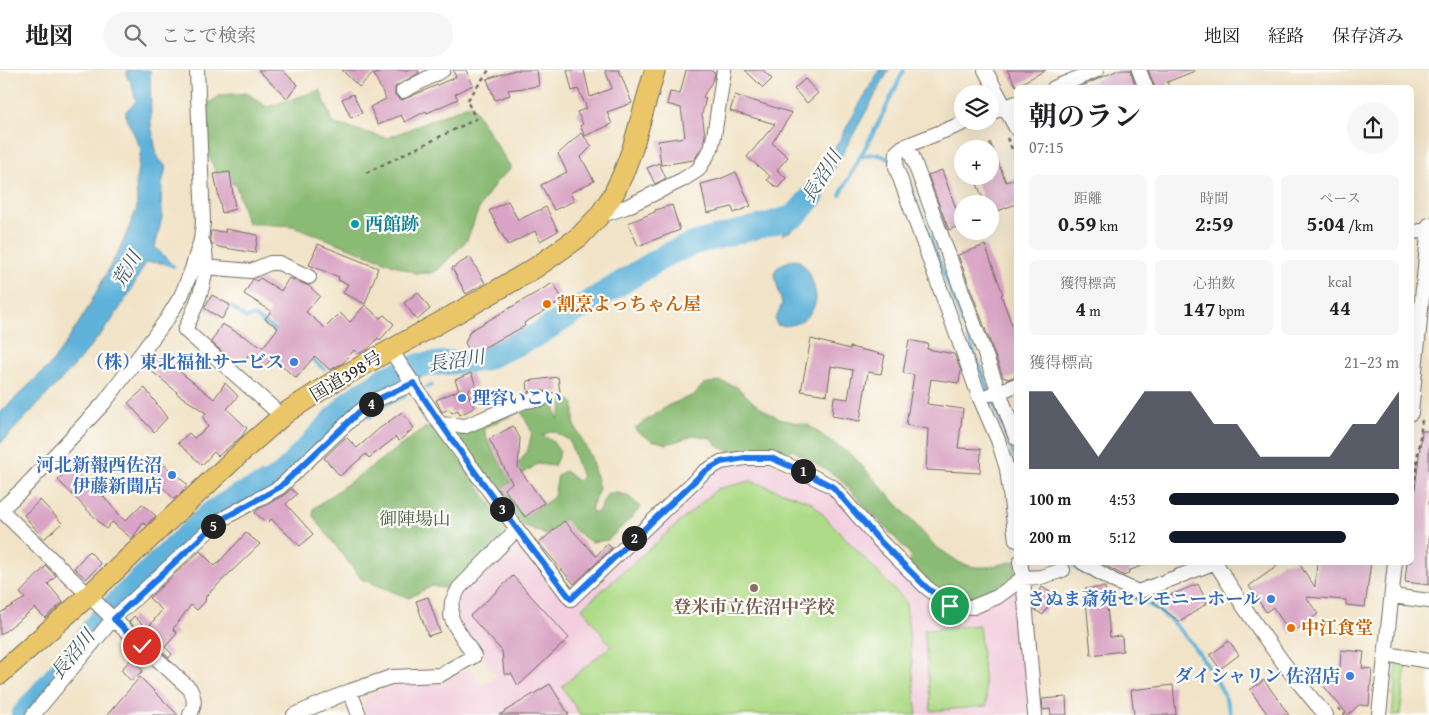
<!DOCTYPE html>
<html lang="ja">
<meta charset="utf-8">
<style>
:root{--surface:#fff;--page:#f6f6f6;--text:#202124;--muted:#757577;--line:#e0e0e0;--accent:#111827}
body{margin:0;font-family:"Gentium Book Plus","Noto Serif JP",serif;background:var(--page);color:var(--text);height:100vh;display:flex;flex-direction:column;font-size:19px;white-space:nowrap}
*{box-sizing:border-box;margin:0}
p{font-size:16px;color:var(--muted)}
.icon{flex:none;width:28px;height:28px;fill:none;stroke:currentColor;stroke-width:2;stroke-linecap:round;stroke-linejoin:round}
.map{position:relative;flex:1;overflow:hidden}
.sheet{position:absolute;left:1014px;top:15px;width:400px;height:480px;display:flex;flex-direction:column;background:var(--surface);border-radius:8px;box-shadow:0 5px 20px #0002}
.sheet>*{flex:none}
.controls{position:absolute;left:954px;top:15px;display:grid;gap:10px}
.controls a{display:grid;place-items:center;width:45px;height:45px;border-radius:50%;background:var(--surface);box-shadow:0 5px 20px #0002;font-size:25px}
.pin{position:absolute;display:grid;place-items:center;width:42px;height:42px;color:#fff;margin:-21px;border:2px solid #fff;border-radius:50%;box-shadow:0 1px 5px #0007}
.km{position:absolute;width:25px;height:25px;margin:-12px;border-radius:50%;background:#222;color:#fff;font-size:14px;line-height:25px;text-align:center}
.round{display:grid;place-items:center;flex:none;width:52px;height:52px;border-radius:26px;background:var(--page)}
.summary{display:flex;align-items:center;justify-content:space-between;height:85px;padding:0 15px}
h1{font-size:28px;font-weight:700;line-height:38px}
.metrics{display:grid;grid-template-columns:repeat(3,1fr);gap:8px;height:85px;padding:5px 15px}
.metrics div{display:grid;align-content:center;border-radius:8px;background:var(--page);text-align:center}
.metrics b{font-size:21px;font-weight:700}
.metrics small{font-size:14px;font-weight:400}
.metrics p{font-size:14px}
.chart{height:140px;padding:10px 15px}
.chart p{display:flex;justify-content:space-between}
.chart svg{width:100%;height:90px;margin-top:5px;fill:var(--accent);opacity:.7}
ul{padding:0 15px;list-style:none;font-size:16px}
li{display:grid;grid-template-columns:80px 60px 1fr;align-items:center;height:38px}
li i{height:12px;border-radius:6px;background:var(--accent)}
header{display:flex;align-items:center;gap:30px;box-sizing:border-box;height:70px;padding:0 25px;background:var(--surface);border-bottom:1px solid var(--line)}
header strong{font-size:24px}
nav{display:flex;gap:28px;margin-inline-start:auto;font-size:18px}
.search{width:350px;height:45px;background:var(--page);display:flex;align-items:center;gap:12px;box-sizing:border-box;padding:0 18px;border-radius:28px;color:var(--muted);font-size:19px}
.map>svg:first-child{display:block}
</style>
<header>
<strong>地図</strong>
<div class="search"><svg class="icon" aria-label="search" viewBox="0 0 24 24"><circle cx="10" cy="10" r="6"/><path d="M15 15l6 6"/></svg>ここで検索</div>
<nav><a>地図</a><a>経路</a><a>保存済み</a></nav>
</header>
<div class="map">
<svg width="1429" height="645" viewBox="0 0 1429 645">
<rect width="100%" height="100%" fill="#fdfcf7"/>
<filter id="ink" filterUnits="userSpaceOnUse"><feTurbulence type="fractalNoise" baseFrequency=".02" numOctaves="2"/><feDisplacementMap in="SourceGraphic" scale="10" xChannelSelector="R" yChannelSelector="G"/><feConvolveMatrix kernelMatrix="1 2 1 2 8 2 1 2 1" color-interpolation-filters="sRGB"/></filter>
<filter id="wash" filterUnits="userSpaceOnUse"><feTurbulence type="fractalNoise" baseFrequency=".0096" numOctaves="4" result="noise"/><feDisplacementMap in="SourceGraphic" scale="20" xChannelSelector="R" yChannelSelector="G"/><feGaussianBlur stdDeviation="1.12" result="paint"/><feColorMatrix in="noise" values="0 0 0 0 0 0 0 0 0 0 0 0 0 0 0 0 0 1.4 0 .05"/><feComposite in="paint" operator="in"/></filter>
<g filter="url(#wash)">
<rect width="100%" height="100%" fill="#f1e3c7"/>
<path fill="#f3cfde" d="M771,392L831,420L915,512L1018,517L1028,645H366L363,637L365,628L394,614L443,613L462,601L469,599L482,615L497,606L463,561L456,547L460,525L517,466L570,533L721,395Z"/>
<path fill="#aedb87" stroke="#6c8359" d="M751,411L811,432L906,532L917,645H580L562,616L611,576L582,538L717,419Z
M979,555L987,636L931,641L924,560Z
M1399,592L1406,594L1400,645H1392L1397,595Z"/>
<path fill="#8abb74" stroke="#5a7350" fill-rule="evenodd" d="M320,20L334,54L388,68L471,34L511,98L496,112L479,138L467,170L438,200L430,203H415L293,156L247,153L236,115L218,106L207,83L204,36L221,25L247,23L267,37Z
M720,311L737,317L754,333L769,343L784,350L808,355L855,388L935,476L960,493L974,497H988L1016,491V509L972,533L951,532L909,494L911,485L838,407L791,379L785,386L761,380L733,382L721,378L710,368L696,365L667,374L652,370L636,361L635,358L669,335L694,325L704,314Z
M569,329L574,334V355L591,387L599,419L591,438L593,443L598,442L608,423C624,422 630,426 641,438L608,470L591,472L574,460L565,449L546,465L521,454L453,360L526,334L554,332L557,349L561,341L563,330ZM521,341L532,362L528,380L519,393L505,402L487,369L484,358ZM553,361L569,370L582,407L578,411L565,401L558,405L554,427L524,448L503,418L537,394L554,396L560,382L552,371L542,365Z
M435,357L506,455V461L503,465L451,519L432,516L409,528L361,509L313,446L314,438L425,358Z"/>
<path fill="#5eb2da" stroke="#446e82" d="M127,0H150L151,55L157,86L166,97L162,114L161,133L162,147L155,177L169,191L168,195L162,193L146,192L130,222L110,253L76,294L0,374V343L51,294L70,267L88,238L123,172L137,138L136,111L141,79L126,47V41L136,31L131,12L127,8Z
M879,0H889L819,126L791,161L782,165L795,139L802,134L813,117Z
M794,189C807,191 816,217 816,229C814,247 794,259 777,255L775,250L782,234L774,203L778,196Z"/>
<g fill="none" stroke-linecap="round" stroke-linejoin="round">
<path stroke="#5eb2da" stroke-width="4" d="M859,88C875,81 880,84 894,92
M907,108L989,321
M840,125L881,48L904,0
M165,192L173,196
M230,236L246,248L254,246L279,263
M310,287L324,299
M427,317L432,315
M992,327L1016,391
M368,345L370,347L386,334L405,326
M1069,492L1078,499L1101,511
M1132,527C1143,532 1154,536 1163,544C1188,564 1224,614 1231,645"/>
<path stroke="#5eb2da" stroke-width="24" d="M23,645L63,598L105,544L172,479L212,442L238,426L271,412L283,404L352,330L384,309L420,295L481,290L535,266L668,184L695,173L769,154L795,146L813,125"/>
</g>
<g id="blocks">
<path fill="#d9a4c5" d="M258,0H282L298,15L287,28Z
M342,0H377L359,17Z
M386,0H418L419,3L395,17V25L402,30L456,7L453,0H466L473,15L455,24L458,29L427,43L426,41L405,52L401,45L378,55L370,37L386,29L374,5Z
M515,0H537L539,16L508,20L510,25L495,30L487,9Z
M567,0H584L590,27L612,18L605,0H619L632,33L607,42L612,54L585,66L580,56L583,54L577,42L587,38L578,19L572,21Z
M686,0H710L715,3L714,8L703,27L706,28L702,44L705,65L703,76L694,90L661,95L658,71L685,67L681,38L667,34L670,22L680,24Z
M745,0H763L772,9L763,18Z
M1007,0H1046L1016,16Z
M1118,0H1130L1136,18H1078Z
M1148,0H1195V1L1167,12L1170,18H1155Z
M805,9L818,23L807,33L794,19Z
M353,24L362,43L351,48L342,29Z
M735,25L792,43L772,73L788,87L777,100L786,108L778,118L767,110L770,106L747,87L775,54L730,41Z
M581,63L592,76L580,88L585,94L594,111L570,123L574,131L554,140L541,115L567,102L558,84Z
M990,72L1006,112L1016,108V134L990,144V134H985L974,106H990Z
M659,93L666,108L655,114L647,98Z
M942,100L962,155L949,160L928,105Z
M230,102L235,139L222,143L214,104Z
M736,102L751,136L734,143L732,137L707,143L701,114L720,109Z
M508,131L518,150L546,137L558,161L540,171L535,161L508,175L489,141Z
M672,135L680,160L638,176L628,153L655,142V140Z
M225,159L258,165L255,183L219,177L212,174L210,168L211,161L226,162Z
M318,174L378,198L365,234L343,223L348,214L338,210L339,207L309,195Z
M985,175L1003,224L1001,225L1012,255L1016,253V306L1008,309L1003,307L958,185Z
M470,187L485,213L466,224L452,198Z
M260,208L281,221L289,208L309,216L320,226L306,242L325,258L340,243L350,252L365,235L380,248L384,245L394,254L380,270L378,268L368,279L358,284L354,280L343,293L330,300L315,286L296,308L272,288L263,298L248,285L243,294L225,284L211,272L222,254L263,277L278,258L265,249L271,241L244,224L253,209L257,211Z
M553,213L563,230L524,253L525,256L481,279L468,278L465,273L470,261Z
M418,222L430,239L417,250L404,233Z
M212,225L230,235L222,249L204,238Z
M811,269L850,279V277L885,285L881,304L868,302L860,351L832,346L834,327L848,329L853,300L831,296L827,325L801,321Z
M909,270L928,274L927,279L954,284L961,301L959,313L931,309L927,334L963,339L958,378L981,379L980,403L926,400L928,359L906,355L914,305L903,303Z
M159,285L214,329L225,313L238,326L227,339L247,358L242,366L218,386L214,382L202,395L178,373L189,363L194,368L208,357L203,347L206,343L176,323L177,322L150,300Z
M471,303L476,315L467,321L474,338L460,345L458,340L452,343L449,339L442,342L436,330L459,320L455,310Z
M558,307L560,322L549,323L541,320L528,322L527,311Z
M145,318L167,348L154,362L128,333Z
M402,342L414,358L399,371L396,367L369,388L366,384L340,406L324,388L346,367L357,378L380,358Z
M513,356L520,368L518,397L544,433L525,447L504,419L512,413L489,369Z
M1422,361H1429V515L1405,512L1407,492H1411V453Z
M73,392L125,451L142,434L156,446L146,455L143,453L132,469L112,452L106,459L58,410Z
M162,393L188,415L174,429L152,406Z
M291,419L297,424L286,434L313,464L300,476L271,449L267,453L255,443L257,440L284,425Z
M40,430L62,453L44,469L24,445Z
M564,451L596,486L607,474L612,478L574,514L539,473Z
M246,463L260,474L206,526L205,532L197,540L191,535L173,559L177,563L165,577L172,584L169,588L129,552L134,546L147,559L162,540L149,528L200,481L215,496Z
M89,481L101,494L86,509L74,498Z
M1100,492H1149V493L1128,501L1129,503L1124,506Z
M1283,492H1298L1315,517L1317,492H1371L1365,537L1346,535V530L1306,527L1318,544L1291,564L1273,537L1266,542L1249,516Z
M46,496L56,506L48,514L63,532L45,548L35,538L0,565V543L25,528L20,523Z
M513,506L569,568L518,616L512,604H504L502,581L470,546Z
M1198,514L1207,533L1180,552L1153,532Z
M1042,517L1055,525L1043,545L1035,540L1034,531Z
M1105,517L1110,567L1122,566L1123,581L1091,585L1085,519Z
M428,527L440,562L428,566L416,531Z
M1229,571L1239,585L1220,599L1210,585Z
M1341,580L1364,582L1362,598L1372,599L1369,636L1359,635L1348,645L1321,613L1340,598Z
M132,588L143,601L131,611L121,600Z
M140,607L178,645H107Z
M1264,610L1289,645H1268L1250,620Z
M550,614L569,645H499Z
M1173,615L1176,645H1134L1131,620Z
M1066,627L1067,645H1051L1050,639L1043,640L1042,629Z"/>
</g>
</g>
<g filter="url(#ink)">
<use href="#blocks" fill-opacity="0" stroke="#706b62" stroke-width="1"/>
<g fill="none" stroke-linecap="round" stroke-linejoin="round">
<defs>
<path id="minor" d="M985,0L1016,58
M1139,0L1146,18
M1054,18L1097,0
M403,21L443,0
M990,43L1016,33
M969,51L903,77L897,82L896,97L979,326L998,370L1007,399L1016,470
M908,75L1016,368
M599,146L626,137L682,110L698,100L711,79L714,66L724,0
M1411,163L1429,159
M203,173C212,201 197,235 185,260L274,339
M205,197L251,201L270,193H279L309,207
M991,324L999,322L1016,315
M1411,343L1429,155
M440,354L466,356L525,331L542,329
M0,440L21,421L104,333L167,249L181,226L191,202L201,170L203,152L197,0
M1,440L112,548L190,619C195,629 195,635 190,645
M517,459L571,529L704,402L721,392L745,388H771L806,403L833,417L878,469L926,517L950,536L973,537L997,527L1023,508L1041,507L1063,500
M1020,492L1023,508L1035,645
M1082,492L1114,511L1138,522L1216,492
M1215,492C1249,546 1284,598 1326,645
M1392,526L1429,531
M1386,584L1429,591
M350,621L391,607L440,605L474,586L454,554L451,546L452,532L459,518L517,459L438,351L390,279
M33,645L113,549L219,451L280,417L359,342L378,329L414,313
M294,645L350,621L359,645
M1379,645L1395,492"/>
<path id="highway" d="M0,604L89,525L248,376L287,342L333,312L480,230L535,198L579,167L599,146L613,125L623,104L632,80L655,0"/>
</defs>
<use href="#minor" stroke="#706b62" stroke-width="16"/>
<use href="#highway" stroke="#706b62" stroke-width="22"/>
<path stroke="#706b62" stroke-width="2.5" stroke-dasharray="4 4" stroke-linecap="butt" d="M1007,68L1016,87
M366,103L476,49L467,31L489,0
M1411,441L1422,350
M1338,638L1345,645"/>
<use href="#minor" stroke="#fff" stroke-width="14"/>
<use href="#highway" stroke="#ebc669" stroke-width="20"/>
</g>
</g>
<g fill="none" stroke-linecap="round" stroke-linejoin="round" filter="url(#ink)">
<defs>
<path id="route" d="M142,576L114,549L219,451L280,417L359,342L378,329L414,313C462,388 516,459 571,529L704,402L721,392L745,388H771L806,403L833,417L878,469L926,517L950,536"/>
</defs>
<use href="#route" stroke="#fff" stroke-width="10"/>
<use href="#route" stroke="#1a73e8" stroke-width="6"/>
</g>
<circle fill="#0f9aa8" stroke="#fdfcf7" stroke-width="2" cx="355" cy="154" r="5"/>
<g fill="#e8710a" stroke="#fdfcf7" stroke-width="2">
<circle cx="547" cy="234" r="5"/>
<circle cx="1291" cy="558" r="5"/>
</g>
<g fill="#3f7fe0" stroke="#fdfcf7" stroke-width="2">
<circle cx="294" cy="292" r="5"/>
<circle cx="462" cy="328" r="5"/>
<circle cx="172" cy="405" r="5"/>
<circle cx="1271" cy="529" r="5"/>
<circle cx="1350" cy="606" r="5"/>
</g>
<circle fill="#8d6e63" stroke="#fdfcf7" stroke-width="2" cx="754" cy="518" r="5"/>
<g text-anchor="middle" stroke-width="4.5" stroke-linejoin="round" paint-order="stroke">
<g font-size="18" font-weight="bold" fill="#0d838f" stroke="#fdfcf7" text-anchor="start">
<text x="365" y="160">西館跡</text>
</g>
<g font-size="18" font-weight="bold" fill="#c56008" stroke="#fdfcf7" text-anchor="start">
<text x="557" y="240">割烹よっちゃん屋</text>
<text x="1301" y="564">中江食堂</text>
</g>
<g font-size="18" font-weight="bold" fill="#366cbe" stroke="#fdfcf7" text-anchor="end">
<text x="284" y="298">（株）東北福祉サービス</text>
<text x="472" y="334" text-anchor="start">理容いこい</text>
<text x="162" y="401">河北新報西佐沼<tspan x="162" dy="21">伊藤新聞店</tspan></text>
<text x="1261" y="535">さぬま斎苑セレモニーホール</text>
<text x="1340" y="612">ダイシャリン 佐沼店</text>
</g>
<g font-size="18" fill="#2b2b2b" stroke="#fdfcf7">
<text transform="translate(346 306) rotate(-31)" y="6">国道398号</text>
</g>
<g font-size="18" fill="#526047" stroke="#fdfcf7">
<text x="415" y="455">御陣場山</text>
</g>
<g font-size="18" font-weight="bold" fill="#785e54" stroke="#fdfcf7">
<text x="754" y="543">登米市立佐沼中学校</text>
</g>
<g font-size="19" font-style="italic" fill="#3d5a68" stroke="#fdfcf7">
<text transform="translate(821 106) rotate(-58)" y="7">長沼川</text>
<text transform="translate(126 199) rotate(-60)" y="7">荒川</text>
<text transform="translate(456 290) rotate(-9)" y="7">長沼川</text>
<text transform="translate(72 584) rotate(-51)" y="7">長沼川</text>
</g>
</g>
</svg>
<div class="controls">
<a><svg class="icon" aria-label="layers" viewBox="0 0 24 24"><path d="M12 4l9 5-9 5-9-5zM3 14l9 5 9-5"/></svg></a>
<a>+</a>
<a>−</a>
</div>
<div class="pin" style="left:950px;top:536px;background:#1e9e55"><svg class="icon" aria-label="arrive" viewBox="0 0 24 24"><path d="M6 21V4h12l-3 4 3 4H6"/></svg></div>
<div class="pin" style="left:142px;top:576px;background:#d93025"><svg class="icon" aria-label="check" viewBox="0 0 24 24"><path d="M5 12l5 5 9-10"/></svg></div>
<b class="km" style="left:803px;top:401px">1</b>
<b class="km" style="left:634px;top:468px">2</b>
<b class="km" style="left:502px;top:439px">3</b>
<b class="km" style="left:371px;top:334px">4</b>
<b class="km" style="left:213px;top:456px">5</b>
<section class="sheet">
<div class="summary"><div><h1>朝のラン</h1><p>07:15</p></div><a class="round"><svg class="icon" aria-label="share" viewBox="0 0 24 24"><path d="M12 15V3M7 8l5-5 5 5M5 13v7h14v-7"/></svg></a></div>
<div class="metrics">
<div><p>距離</p><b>0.59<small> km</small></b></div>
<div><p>時間</p><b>2:59</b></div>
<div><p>ペース</p><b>5:04<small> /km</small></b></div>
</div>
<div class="metrics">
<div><p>獲得標高</p><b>4<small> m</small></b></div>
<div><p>心拍数</p><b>147<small> bpm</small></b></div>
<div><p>kcal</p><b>44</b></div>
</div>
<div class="chart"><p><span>獲得標高</span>21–23 m</p>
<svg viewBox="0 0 160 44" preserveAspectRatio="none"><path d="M0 44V6L10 6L20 22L30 38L40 22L50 6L60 6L70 6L80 22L90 22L100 38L110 38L120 38L130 38L140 22L150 22L160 6V44z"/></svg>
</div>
<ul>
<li><b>100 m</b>4:53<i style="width:100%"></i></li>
<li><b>200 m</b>5:12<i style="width:77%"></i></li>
</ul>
</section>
</div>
